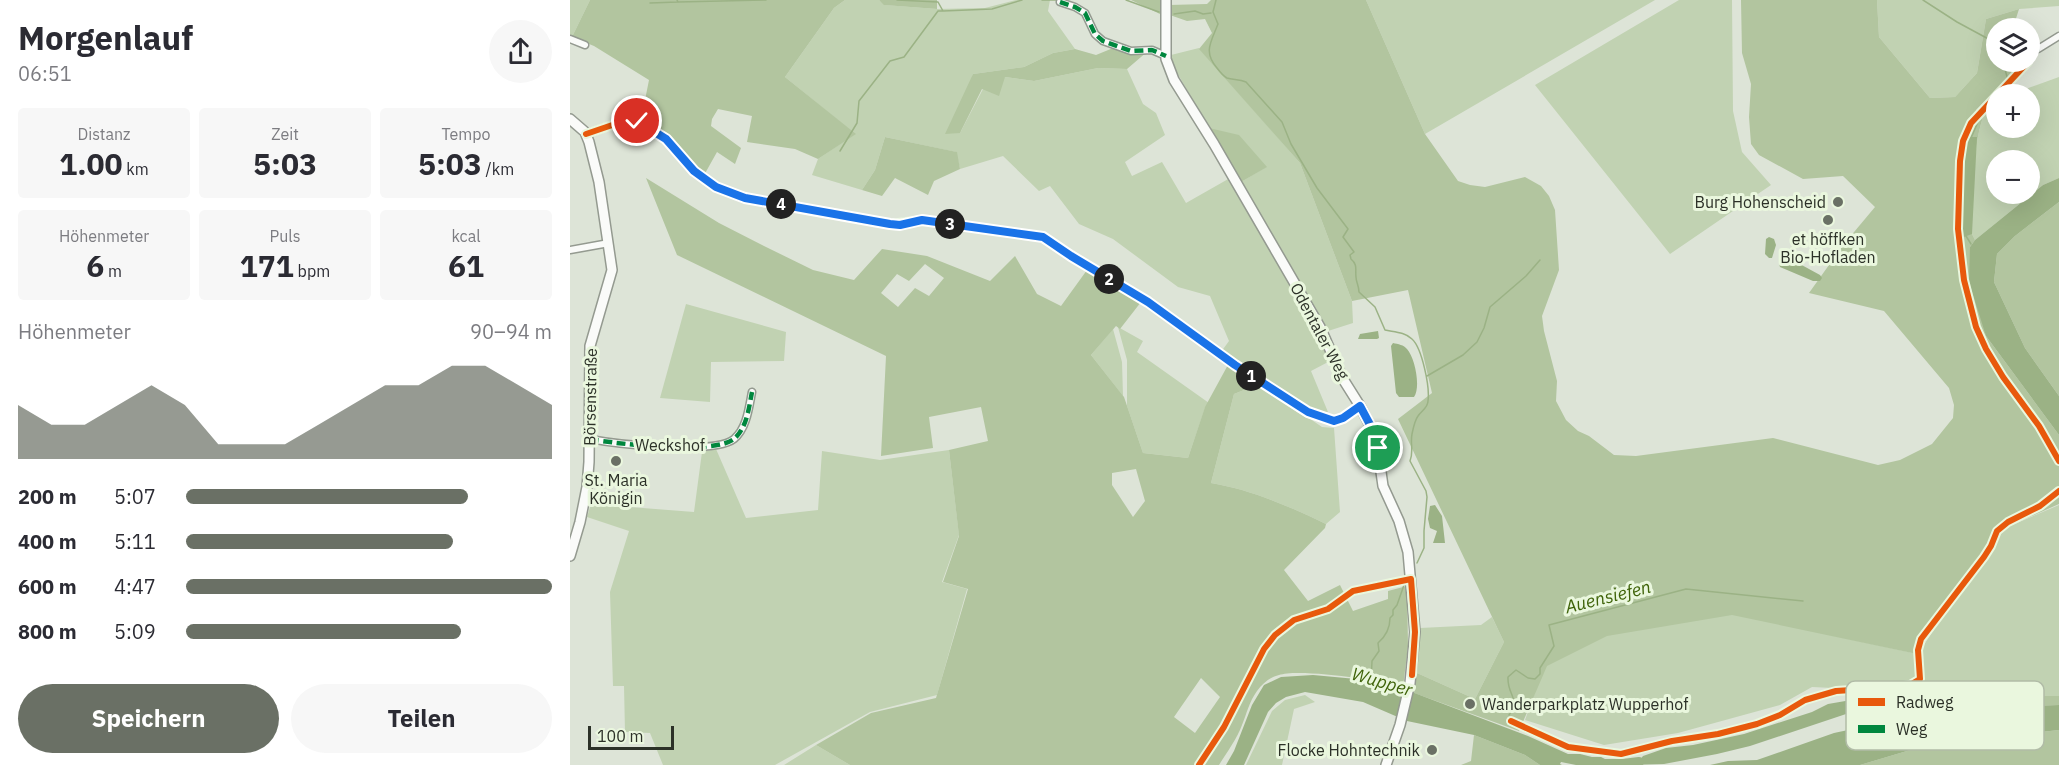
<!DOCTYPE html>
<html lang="de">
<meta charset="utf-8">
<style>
:root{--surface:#fff;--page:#f7f7f7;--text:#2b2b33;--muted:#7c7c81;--accent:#6a7065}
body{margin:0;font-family:"IBM Plex Sans",sans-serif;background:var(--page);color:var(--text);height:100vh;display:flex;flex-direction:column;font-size:22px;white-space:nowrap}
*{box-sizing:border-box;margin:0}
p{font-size:20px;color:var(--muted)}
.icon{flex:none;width:33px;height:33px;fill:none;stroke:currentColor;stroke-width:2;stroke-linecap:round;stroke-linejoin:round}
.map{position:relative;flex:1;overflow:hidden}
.side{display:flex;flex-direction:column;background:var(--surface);width:570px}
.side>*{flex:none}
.controls{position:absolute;left:1416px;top:18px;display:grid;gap:12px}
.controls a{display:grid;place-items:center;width:54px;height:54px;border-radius:50%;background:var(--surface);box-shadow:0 6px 24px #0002;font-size:30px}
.scale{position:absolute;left:18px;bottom:15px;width:86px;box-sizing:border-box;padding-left:6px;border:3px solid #2c3128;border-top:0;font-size:16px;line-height:21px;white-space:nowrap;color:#2c3128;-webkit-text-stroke:4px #eaf7de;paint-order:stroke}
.pin{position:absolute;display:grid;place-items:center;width:51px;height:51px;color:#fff;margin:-26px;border:3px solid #fff;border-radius:50%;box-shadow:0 2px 6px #0007}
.km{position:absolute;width:30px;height:30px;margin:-15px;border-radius:50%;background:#222;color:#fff;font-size:16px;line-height:30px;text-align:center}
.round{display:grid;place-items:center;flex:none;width:63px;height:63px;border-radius:32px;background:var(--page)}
.summary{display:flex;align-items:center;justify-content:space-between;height:102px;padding:0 18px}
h1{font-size:33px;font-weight:700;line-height:45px}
.metrics{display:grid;grid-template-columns:repeat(3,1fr);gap:9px;height:102px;padding:6px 18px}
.metrics div{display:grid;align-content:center;border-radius:6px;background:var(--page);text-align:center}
.metrics b{font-size:30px;font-weight:700}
.metrics small{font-size:16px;font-weight:400}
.metrics p{font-size:16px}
.chart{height:168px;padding:12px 18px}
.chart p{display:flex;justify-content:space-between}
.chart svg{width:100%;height:108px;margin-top:6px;fill:var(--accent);opacity:.7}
.action{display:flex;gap:12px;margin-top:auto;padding:12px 18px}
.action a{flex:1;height:69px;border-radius:36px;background:var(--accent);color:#fff;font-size:24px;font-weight:700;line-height:69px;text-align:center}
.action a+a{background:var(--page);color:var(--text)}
ul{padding:0 18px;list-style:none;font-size:20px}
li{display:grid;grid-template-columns:96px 72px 1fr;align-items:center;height:45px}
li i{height:15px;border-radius:8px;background:var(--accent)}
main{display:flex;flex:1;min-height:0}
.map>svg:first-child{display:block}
</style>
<main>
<section class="side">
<div class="summary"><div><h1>Morgenlauf</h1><p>06:51</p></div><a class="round"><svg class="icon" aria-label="share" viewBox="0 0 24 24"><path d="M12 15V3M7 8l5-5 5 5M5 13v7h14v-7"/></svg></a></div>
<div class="metrics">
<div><p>Distanz</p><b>1.00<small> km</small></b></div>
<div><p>Zeit</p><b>5:03</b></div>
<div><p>Tempo</p><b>5:03<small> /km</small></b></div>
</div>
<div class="metrics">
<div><p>Höhenmeter</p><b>6<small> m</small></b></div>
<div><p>Puls</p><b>171<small> bpm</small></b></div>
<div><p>kcal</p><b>61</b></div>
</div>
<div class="chart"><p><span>Höhenmeter</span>90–94 m</p>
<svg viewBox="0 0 160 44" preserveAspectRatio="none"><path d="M0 44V22L10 30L20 30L30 22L40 14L50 22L60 38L70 38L80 38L90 30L100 22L110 14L120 14L130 6L140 6L150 14L160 22V44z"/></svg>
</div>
<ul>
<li><b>200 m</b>5:07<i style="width:77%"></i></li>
<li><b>400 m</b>5:11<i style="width:73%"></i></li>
<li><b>600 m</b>4:47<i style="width:100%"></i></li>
<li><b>800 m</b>5:09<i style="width:75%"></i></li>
</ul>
<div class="action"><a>Speichern</a><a>Teilen</a></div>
</section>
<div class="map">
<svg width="1489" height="765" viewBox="0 0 1489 765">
<rect width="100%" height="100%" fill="#dde4d7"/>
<path fill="#c1d2b2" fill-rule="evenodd" d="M0,0H20L2,37H0Z
M275,0H309L315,5L367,9L415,8L446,0H480L478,11L505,49L483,53L454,67L403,74L390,133L413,89L435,77L464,81L528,68L557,69L573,104L586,113L595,135L555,162L562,176L592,162L616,203L660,178L749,334L760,361L741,371L758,412L747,413L651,352L659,341L640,296L608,287L543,239L509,224L480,186L469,191L433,156L390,169L386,152L315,137L305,170L292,190L242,175L248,159L285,134L215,77L264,8Z
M796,0H1085L855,134Z
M1109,0H1162L1163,111L1172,152L1201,185L1100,254L965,85Z
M1307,0H1489V6L1449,9L1416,19L1407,73L1385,97L1360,98L1309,37Z
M629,48L730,163L782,301L783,323L758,331L671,182L696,167L639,128L605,69L601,55Z
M1489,77V178L1473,185L1405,240L1402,234C1404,195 1401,154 1413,117L1411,115L1426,97V128H1460V94H1429L1438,84L1447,92ZM1426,160H1460V194H1426Z
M116,304L216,332L214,361L141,362L140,402L90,398Z
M548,327L573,341L567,352L639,403L635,408L618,458L573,453L557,406V360Z
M543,329L552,362L553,396L521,355Z
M689,384L752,427L764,428L770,512L756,524C719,506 682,490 641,483L664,394Z
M146,449L176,518L248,510L252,451L310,460L379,450L389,535L372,582L397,589L367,695L300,712L205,765H93L80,733L55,732L54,686H43L40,592L59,531L17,517L21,504L124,512L132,452Z
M1489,505V696H1364L1347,692L1242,687L1210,705L1108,733L1034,745L955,720L975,665L1036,635L1163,614L1348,654L1428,531Z
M922,617L934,642L905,699L847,673L850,628L911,625Z
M735,695L745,702L724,709L712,765H676L702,711L715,700Z
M246,745L280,765H214Z"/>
<path fill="#b2c59f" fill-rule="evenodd" d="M20,0H275L264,8L215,77L286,134L248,159L225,149L177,142L182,116L148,109L142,119L141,126L171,148L165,164L147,152L133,177L100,138L71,120L79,80L24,46L2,37Z
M309,0H367V9L314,5Z
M561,0H592V15Z
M641,0H796L855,134L888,181L900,185L915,187L955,177L971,186L979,196L985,210L989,270L972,316L974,331L987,381L986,401L996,420L1008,431L1019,436L1044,455L1066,456L1203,438L1308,465L1330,460L1362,444L1383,418L1384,405L1379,388L1314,311L1239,293L1274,244L1305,207L1273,176L1233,179L1189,155L1181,144L1179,117L1181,84L1172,53L1171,0H1307L1309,37L1360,98L1385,97L1407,73L1416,19L1449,9L1443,28H1426V62H1455L1406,110L1413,117C1401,154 1404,195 1402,234L1405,240L1400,247L1416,336L1489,435V504L1428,531L1347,654L1162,615L1037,636L977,666L949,731L844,693L847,673L905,699L934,642L828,419L862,393L838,290L782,301L730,163L629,49L642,33L635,19L617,21L597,14L599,5L637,4Z
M548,46L578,51L557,69L528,68L464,81L435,77L429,96L412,89L390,133L375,134L403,74L454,67L483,53L505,49L526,55Z
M639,128L669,135L697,167L671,182Z
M315,137L387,152L390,169L364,181L358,195L325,178L312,196L292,190L305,170Z
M76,178L149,223L194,246L243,270L284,280L312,249L357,256L420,281L445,256L467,294L491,306L517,270L538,281L571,302L550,329L546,326L521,355L554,397L573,453L618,458L635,407L659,363L689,384L664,394L641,483C682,490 719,506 756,524L755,528L714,570L738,601L770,585L783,611L818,599V591L837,586L838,646L833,687C812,680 728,668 709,675C700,677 693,683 687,691C679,702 677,713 672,725C667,739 657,752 649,765H280L246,745L301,713L366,698L398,589L373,582L389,536L379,450L418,441L411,407L359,417L363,448L311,456L316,356L107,255ZM355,264L374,278L359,296L345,288L328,307L311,293L327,274L339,281ZM566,469L575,501L563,517L542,485V473ZM631,678L650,697L625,733L604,717Z
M1489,202V396L1455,348L1424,282L1427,254L1445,236Z
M1364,696H1489V705C1452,706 1397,715 1364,696Z
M1489,730V765H1290L1347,748L1367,747L1387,741Z
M904,735L955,755L970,765H891L901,761Z"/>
<path fill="#9bb285" d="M1401,137H1407L1402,234L1391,238L1393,161L1396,140Z
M1489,178V202L1445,236L1427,254L1424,282L1455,348L1489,396V435L1416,336L1399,282L1400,247L1405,240L1473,185Z
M1199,237L1204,239L1206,245L1202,258H1199L1195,254L1196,239Z
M1217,257L1250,275L1252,278L1250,281H1243L1210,267L1209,264L1211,259Z
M808,331L809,338L807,339H788L790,334Z
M823,343C828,344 834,345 837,349C845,358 851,387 844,397H829L826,393L821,346Z
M865,505L872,516L875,543H863L867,531L860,528L858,519L860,506Z
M743,675L808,681L826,686L958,736L998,754H1010L1022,757H1031L1041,762L1040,765H1006L991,762L990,764L992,765H970L955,755L904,735L837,721L793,702L735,692L716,697L706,703L698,712L674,765H656L664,751L682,705L694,685L711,677Z
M1339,690C1361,696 1381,705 1403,707C1431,709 1461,706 1489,705V730L1387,741L1367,747L1347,748L1290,765H1140L1158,761L1187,760L1264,733L1325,720L1338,723L1360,720L1342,704L1285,711L1180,746L1147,754L1094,764L1057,765V762L1069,761L1073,756L1096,748L1123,745L1174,734L1242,712L1258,704Z"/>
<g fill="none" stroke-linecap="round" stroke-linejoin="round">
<path stroke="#9bb285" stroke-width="1.5" d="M107,0L108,2L196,0
M327,0L368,2L373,11L422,9L452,0
M472,0H488
M556,0L589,12
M646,0L643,12L648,24C641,42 633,52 647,68C650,72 653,76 657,78C663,80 669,79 676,82L712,122L721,144L747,188L778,229L773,237L784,252L780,255L781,259C788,265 785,269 786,277C786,282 789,286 789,292L805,307L815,330C824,332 835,332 842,339C852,348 860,387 858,401C858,408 851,411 848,416C845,420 843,429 842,434C840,444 844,451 840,461L856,491L857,497L854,531V548L847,563
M1353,0L1387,22L1424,42L1426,45
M80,3L108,2
M604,14L625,11L633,14L641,13
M1430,94L1439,84L1433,62
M1401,138L1408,122L1426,99
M270,151L287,123L289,101L320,61L334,57L368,11H373
M1396,236L1401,244
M857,376L893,355L907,342L914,328L920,307L956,276L970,260
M801,682L802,661L809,651L808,643C815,637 820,628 820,618L823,615V610L827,605L834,585
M939,715C951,699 937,695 938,677L946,670L958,678L965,679L970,674V668L984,646L979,625L1116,589L1233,601"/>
<path stroke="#9bb285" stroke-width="10" d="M1028,764H1053L1069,762"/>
<defs>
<path id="street" d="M490,2L505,7L515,13L525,34L533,41L561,51L582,50L596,56
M0,39L15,45
M1468,49L1489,36
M16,134L54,121L70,122L98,142L124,171L135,180L146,187L175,198L320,224L352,220L473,237L501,256L578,302L665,365L738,413L764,421L773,418L790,406
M0,250L39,243
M20,439C46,444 144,455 164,439C177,428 179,407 182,392"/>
<path id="secondary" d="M596,0V59L604,80L644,144L750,327L773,379L790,406L806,437L813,486L829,521L838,552L845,632L840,683L830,725L816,765
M0,119L15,132L19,142L29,182L42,270L20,346L19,462L17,487L10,522L0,556"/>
</defs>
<use href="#street" stroke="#949a90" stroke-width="9"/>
<use href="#secondary" stroke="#949a90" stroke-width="12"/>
<use href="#street" stroke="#fafbf9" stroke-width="6"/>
<use href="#secondary" stroke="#fafbf9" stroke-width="9"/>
<path stroke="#00873e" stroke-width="4.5" stroke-dasharray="9 4.5" stroke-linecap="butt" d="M490,2L505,7L515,13L525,34L533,41L561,51L582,50L596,56
M1460,60L1468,49
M20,439C46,444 144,455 164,439C177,428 179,407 182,392"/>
<defs>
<path id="cycleway" d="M1458,62L1401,123L1393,141L1390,161L1388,229L1394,280L1406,327L1416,349L1433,377L1469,426L1489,461
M16,134L54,121L70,122L98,142L124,171L135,180L146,187L175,198L320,224L352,220L473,237L501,256L578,302L665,365L738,413L764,421L773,418L790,406
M941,721L998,747L1051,754L1102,741L1148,734L1187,724L1210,715L1235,700L1266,691L1328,687L1340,685L1350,679L1348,650L1351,639L1414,557L1421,546L1427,531L1438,522L1470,506L1489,491
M629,765L654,727L694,649L705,635L724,620L758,609L783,591L841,579L845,632L842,675"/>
</defs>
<use href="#cycleway" stroke="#eaf7de" stroke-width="10"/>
<use href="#cycleway" stroke="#e8590c" stroke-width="6"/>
</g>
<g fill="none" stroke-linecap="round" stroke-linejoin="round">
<defs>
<path id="route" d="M67,121L96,139L124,171L146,187L175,198L320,224L330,225L352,220L473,237L501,256L578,302L665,365L738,412L764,421L773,418L790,406L805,434L808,448"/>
</defs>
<use href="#route" stroke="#fff" stroke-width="12"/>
<use href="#route" stroke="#1a73e8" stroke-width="8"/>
</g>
<g fill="#6a7065" stroke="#eaf7de" stroke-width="2">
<circle cx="1268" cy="202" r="6"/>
<circle cx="1258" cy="220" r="6"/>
<circle cx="46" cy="461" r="6"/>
<circle cx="900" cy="704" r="6"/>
<circle cx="862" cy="750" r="6"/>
</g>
<g text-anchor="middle" stroke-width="6" stroke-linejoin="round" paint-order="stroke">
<g font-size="16" fill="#2c3128" stroke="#eaf7de" text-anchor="end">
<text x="1256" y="208">Burg Hohenscheid</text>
<text x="1258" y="245" text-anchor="middle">et höffken<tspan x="1258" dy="18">Bio-Hofladen</tspan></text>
<text x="46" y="486" text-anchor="middle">St. Maria<tspan x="46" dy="18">Königin</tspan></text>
<text x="912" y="710" text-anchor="start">Wanderparkplatz Wupperhof</text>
<text x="850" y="756">Flocke Hohntechnik</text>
</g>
<g font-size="16" fill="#2c3128" stroke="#eaf7de">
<text transform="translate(750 331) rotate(62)" y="6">Odentaler Weg</text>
<text transform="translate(20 397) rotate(-89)" y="6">Börsenstraße</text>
<text x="100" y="451">Weckshof</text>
</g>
<g font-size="18" font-style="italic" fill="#3f6309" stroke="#eaf7de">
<text transform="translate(1038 597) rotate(-14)" y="6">Auensiefen</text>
<text transform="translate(812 682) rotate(16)" y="6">Wupper</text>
</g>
</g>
<rect x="1276" y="681" width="198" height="69" rx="9" fill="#eaf7de" stroke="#b1bca7" stroke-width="1.5"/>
<rect x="1288" y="698" width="27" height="8" fill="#e8590c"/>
<rect x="1288" y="725" width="27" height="8" fill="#00873e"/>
<g font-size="16" fill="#2c3128">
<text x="1326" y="708">Radweg</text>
<text x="1326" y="735">Weg</text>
</g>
</svg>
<div class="controls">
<a><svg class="icon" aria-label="layers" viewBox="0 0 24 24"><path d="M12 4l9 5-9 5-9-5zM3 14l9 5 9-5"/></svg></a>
<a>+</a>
<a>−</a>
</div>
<div class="scale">100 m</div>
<div class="pin" style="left:808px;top:448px;background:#1e9e55"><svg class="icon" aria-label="arrive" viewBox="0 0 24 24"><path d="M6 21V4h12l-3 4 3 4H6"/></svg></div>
<div class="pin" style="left:67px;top:121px;background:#d93025"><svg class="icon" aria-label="check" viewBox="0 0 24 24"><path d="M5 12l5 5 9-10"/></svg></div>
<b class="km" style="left:681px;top:376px">1</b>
<b class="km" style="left:539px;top:279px">2</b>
<b class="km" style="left:380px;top:224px">3</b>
<b class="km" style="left:211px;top:204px">4</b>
</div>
</main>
